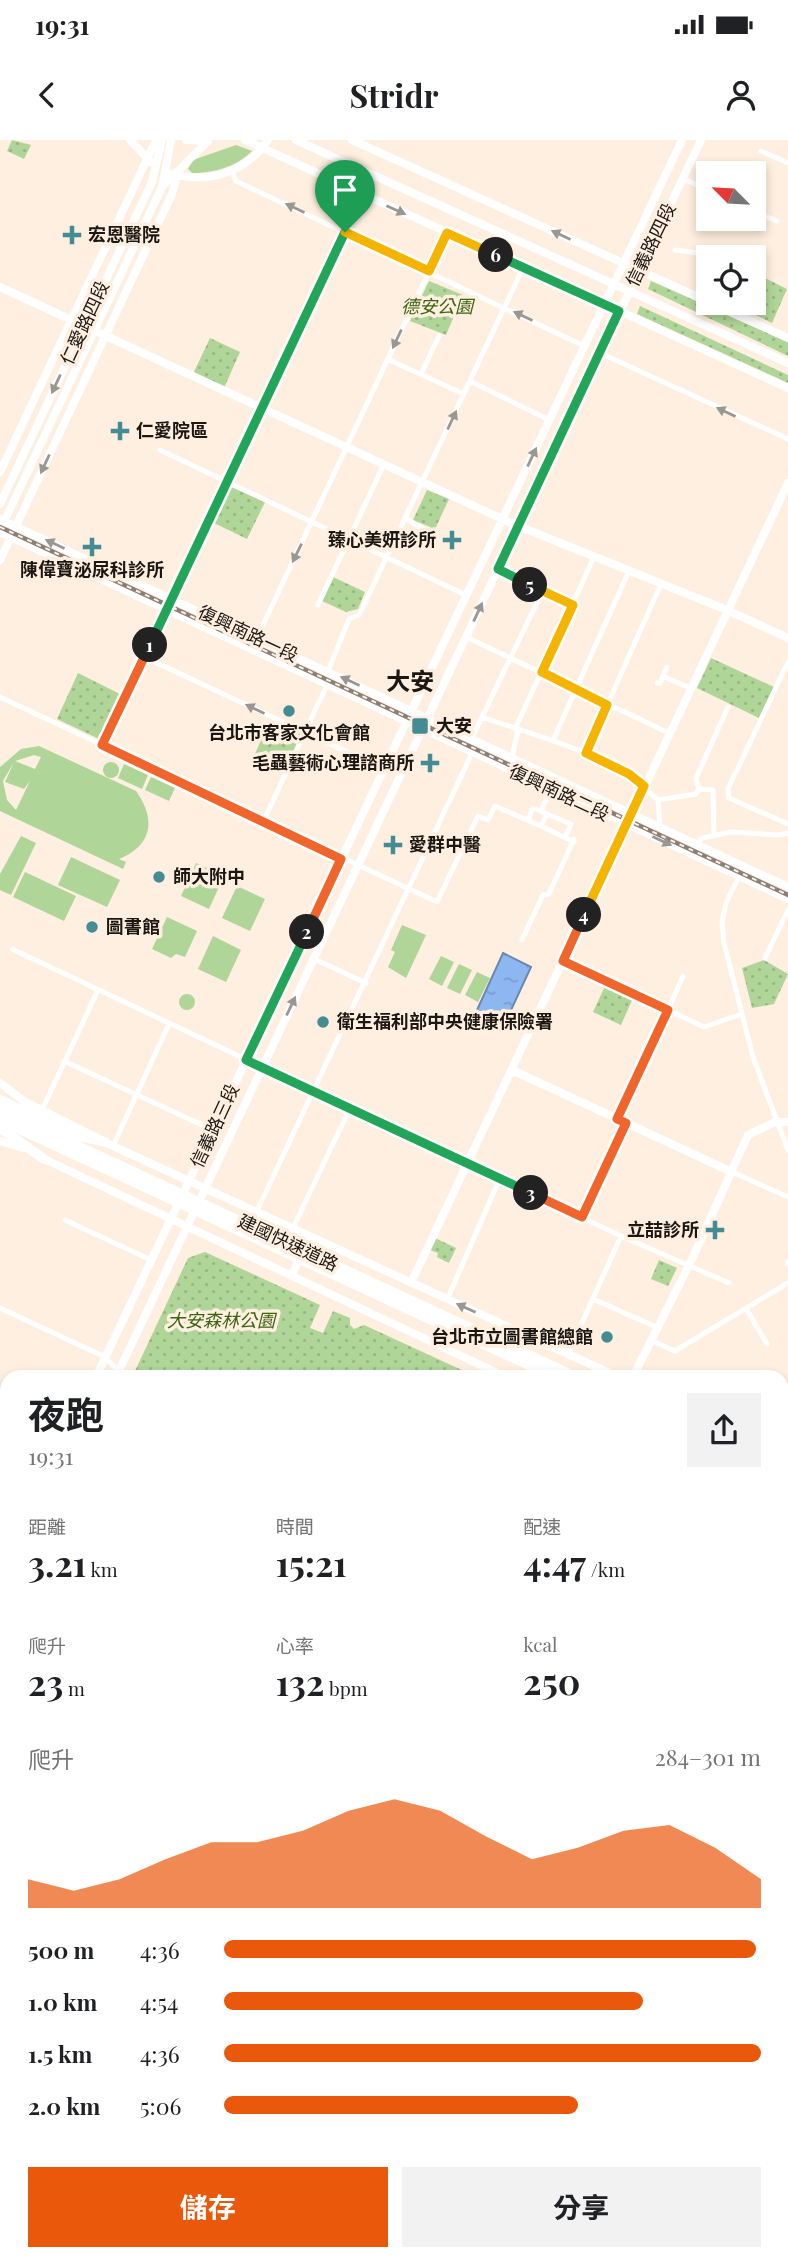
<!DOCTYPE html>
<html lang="zh-TW">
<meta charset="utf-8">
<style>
:root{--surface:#fff;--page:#f2f2f2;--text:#202124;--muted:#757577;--accent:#ea580c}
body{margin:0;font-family:"Playfair Display","Noto Sans TC",serif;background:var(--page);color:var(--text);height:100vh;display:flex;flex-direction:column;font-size:26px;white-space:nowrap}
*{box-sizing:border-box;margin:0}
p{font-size:23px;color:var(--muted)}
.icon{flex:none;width:38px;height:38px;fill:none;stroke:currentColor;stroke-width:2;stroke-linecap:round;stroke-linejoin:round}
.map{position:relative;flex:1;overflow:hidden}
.drawer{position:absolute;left:0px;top:1230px;width:789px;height:891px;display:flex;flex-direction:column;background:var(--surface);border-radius:21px 21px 0 0;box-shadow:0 4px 10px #0003}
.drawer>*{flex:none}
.needle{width:46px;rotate:294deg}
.tools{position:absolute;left:696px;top:21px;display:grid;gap:14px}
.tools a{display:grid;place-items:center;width:70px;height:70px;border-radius:0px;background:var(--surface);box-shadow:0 4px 10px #0003;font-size:35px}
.pin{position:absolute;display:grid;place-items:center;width:60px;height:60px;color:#fff;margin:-72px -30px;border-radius:50% 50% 50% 0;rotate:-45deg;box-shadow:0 0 7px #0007}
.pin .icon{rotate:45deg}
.km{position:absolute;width:35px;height:35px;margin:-18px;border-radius:50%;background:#222;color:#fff;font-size:19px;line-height:35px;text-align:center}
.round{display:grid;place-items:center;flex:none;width:74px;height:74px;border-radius:0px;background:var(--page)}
.headline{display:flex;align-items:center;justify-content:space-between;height:119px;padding:0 28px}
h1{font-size:38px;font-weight:700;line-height:52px}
.figures{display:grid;grid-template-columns:repeat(3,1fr);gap:10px;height:119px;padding:7px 28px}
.figures div{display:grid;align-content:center}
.figures b{font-size:35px;font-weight:700}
.figures small{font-size:19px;font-weight:400}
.figures p{font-size:19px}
.chart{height:196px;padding:14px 28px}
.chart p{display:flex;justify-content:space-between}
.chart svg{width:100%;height:126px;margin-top:7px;fill:var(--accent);opacity:.7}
.primary-button{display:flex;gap:14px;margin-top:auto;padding:14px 28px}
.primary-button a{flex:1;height:80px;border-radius:0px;background:var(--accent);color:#fff;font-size:28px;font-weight:700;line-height:80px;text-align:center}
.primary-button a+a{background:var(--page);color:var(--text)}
ul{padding:0 28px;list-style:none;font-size:23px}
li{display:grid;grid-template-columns:112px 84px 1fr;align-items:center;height:52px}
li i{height:18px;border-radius:9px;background:var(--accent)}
.status{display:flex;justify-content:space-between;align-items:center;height:49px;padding:0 35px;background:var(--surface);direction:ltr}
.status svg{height:19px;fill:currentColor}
header{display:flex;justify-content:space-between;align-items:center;height:91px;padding:0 28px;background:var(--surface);font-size:32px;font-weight:700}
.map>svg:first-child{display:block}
</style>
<div class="status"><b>19:31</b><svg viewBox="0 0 49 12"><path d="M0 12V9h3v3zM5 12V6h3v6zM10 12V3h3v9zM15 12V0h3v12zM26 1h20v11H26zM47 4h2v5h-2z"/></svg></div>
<header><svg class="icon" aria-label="back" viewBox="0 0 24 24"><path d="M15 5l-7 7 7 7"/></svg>Stridr<svg class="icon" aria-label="person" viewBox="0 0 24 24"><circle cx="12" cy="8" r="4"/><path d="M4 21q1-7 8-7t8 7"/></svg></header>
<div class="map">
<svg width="788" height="2120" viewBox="0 0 788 2120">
<defs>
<pattern id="park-dots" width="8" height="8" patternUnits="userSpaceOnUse" patternTransform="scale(1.75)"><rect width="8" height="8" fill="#b0d598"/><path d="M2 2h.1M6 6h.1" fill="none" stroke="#97b682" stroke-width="1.8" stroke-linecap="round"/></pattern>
<pattern id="water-ripples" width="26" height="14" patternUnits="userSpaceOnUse" patternTransform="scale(1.75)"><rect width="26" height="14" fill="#8cb7f1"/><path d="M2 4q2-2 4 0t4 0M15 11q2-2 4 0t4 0" fill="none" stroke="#789dce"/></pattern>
</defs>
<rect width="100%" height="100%" fill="#feefe0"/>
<path fill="#b0d598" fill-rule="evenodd" d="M236,5L252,11C236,27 214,33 192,33L188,29L193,20Z
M39,606L136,651C156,679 153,705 119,719L126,722L123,729L0,671V627L21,609ZM34,615L41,617L35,629L15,621ZM14,622L5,642L24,649L30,641L16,670L7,660L3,641Z
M103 630a8 8 0 1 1 16 0a8 8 0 1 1-16 0Z
M124,624L148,635L142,649L118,638Z
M151,637L175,648L169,661L145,650Z
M21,696L36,703L11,755L0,750V734Z
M71,717L120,740L107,767L58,745Z
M196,723L224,736L209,769L181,756Z
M25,732L76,756L64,781L13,757Z
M237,746L265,759L250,791L222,778Z
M167,777L197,791L185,817L176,814L171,818L152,809Z
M402,785L426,795L406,838L388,827L395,812L391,810Z
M213,796L241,810L226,842L198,829Z
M441,816L454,822L442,846L429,839Z
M459,824L472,830L460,854L447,848Z
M477,832L490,838L478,862L465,855Z
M179 862a8 8 0 1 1 16 0a8 8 0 1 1-16 0Z"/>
<path fill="url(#park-dots)" d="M12,0L31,5L24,19L7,11Z
M755,133L787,149L772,183L739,167L741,163H754Z
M429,141L463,155L446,195L410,181Z
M651,141L788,202V216L648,149Z
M640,166L788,235V243L637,174Z
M210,198L240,212L224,248L193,234Z
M231,347L265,362L247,399L214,383Z
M427,350L449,359L435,389L413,380Z
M333,437L365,452L358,469L346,472L322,461Z
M711,518L774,547L759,578L697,548Z
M78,533L120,554L99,599L57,579Z
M270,580L301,594L285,630L254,616Z
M764,820L788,834L774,864L752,868L742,828Z
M606,844L634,856L621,885L593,872Z
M435,1098L456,1108L449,1123L437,1117L438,1113L430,1110Z
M205,1112L320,1165L310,1188L323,1193L333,1171L350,1178V1185L354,1189L364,1185L477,1237H146L135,1231L188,1118Z
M659,1120L677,1128L668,1146L651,1139Z
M782,1379L788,1382V1545L782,1554Z
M782,1932L788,1935V1966L783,1969Z
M308,2114H350L347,2120H305Z"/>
<path fill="url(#water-ripples)" stroke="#6a87ae" stroke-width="2" d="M503,813L531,827L505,883L477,870Z"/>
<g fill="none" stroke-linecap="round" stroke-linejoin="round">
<path stroke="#fff" stroke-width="5" d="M761,11L788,23
M232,31L236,41L584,206
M683,39L709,50
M754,71L777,81
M675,110L730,117
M754,122L758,123
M600,213L788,299
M387,219L464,254
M421,234L439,196
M470,241L549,280
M160,310L466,455
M405,378L436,397
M498,429L573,465
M318,465L384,324
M466,497L669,593
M257,498L447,93
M144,517L384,629
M788,522L728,649L729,658L788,684
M328,531L349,479L359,475L363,467L523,128
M663,536L692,549
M657,543H660L667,527
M0,557L437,762L478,676L488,680L495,666L541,686L547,674L541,671L551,649
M482,577C544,599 610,612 658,660L660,687
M515,589L594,417
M472,598L543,450
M554,598L629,431
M586,613L661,444
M512,617L518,590
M699,649L713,650L714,696
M658,660L696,654L699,649L696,638L728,567
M547,674L571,684L565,698
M528,680L533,668L541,671
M263,682L327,545
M698,704L702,698L731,692L779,695L788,693
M744,726L726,763L722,783L724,803L753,917L788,1010
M522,800L543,755L549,754L574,699V702L541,686
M12,809L621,1096L729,1143
M765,818L788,770
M314,819L366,843
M563,821L668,870L683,836
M64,921L213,990
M42,970L98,850
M617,979L668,870L704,887L742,874
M113,1006L169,884
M732,1032L788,1057
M256,1073L472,613
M582,1077L626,983
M65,1080L151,1120
M293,1088L350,968
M788,1122V1124
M593,1159L656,1187
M447,1160L500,1038
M0,1168L105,1217L119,1232
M747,1170L767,1204
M650,1200L675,1211L788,1143
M568,1214L621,1096
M0,1308L7,1312
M0,1507L7,1508
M782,1759L788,1762
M782,1791L788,1781
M0,1798L7,1802
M782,1837L788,1840
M0,1878L7,1883
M782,1897L788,1887
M0,1933L7,1938
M782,1973L788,1977
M0,1977L7,1967
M0,2030L7,2034
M616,2114L629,2120"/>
<path stroke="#fff" stroke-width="8" d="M130,0L152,23
M186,0L207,1
M245,0L788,248
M296,0L788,223
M352,0L709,162
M172,34C209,44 246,32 268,0
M162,47L208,1
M0,147L511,383L727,470L788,498
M710,163L788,198
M0,332L156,0
M0,364L152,42L162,0
M0,379L788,747
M3,384L162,47L171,0
M0,392L788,759
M0,420L172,54L177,35
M102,605L362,55
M512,930L732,1032
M0,943L24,961L117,1008L618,1237
M0,1001L23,1008
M40,1017L506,1237
M292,1135L309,1097
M411,1143L788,343
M96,1237L682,0
M116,1237L701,0
M633,1237L692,1119L748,995L775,982H788
M782,1313L788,1316
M782,1364L788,1367
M0,1443L7,1428
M0,1483L7,1468
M0,1498L7,1500
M782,1581L788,1572
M782,1608L788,1599
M782,1619L788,1623
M782,1634L788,1637
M0,2090L7,2094
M0,2103L7,2107
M17,2114L26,2120
M36,2114L45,2120
M91,2120L94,2114
M251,2120L255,2114
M475,2120L479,2114
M493,2120L496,2114"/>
<path stroke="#fff" stroke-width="10" d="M0,960L79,996L105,1002
M0,970L576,1237
M0,980L555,1237
M0,988L44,1019
M782,1332L788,1334
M782,1349L788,1352"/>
<defs>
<path id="rail" d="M0,387L788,755"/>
</defs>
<use href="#rail" stroke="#8a8077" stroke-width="4.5"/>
<use href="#rail" stroke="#feefe0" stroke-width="2" stroke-dasharray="5" stroke-linecap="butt"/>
</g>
<defs><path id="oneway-solid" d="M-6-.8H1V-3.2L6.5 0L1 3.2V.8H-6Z" transform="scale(1.75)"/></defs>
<g fill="#999794">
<use href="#oneway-solid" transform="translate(295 68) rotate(-155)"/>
<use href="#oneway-solid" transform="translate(396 70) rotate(24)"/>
<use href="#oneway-solid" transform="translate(561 95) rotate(-155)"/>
<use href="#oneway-solid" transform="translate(523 176) rotate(-155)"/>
<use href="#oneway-solid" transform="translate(397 199) rotate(115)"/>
<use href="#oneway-solid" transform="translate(56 244) rotate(115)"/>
<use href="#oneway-solid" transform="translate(726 272) rotate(-155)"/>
<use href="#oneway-solid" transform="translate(452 280) rotate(-65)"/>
<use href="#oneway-solid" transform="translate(532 317) rotate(-65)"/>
<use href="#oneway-solid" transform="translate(45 324) rotate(115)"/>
<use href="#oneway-solid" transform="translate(55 404) rotate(-155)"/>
<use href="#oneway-solid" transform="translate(297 413) rotate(116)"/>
<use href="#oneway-solid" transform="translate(478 472) rotate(-65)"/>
<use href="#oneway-solid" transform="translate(350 541) rotate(-155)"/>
<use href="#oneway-solid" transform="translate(255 569) rotate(-154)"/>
<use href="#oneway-solid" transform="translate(662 701) rotate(25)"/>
<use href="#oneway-solid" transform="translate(291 866) rotate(-65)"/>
<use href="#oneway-solid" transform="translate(466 1168) rotate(-156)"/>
</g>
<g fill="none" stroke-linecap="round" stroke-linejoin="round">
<defs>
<path id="split-1" d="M150,505L345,92"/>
<path id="split-2" d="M150,505L102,605L341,719L307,792"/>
<path id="split-3" d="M307,792L246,920L531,1053"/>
<path id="split-4" d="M531,1053L582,1077L626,983L617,979L668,870L563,821L584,775"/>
<path id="split-5" d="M530,445L573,465L542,532L607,565L586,613L629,634L644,646L584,775"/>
<path id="split-6" d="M496,115L619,171L498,429L530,445"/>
<path id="split-7" d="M345,92L429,131L447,93L496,115"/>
</defs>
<use href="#split-1" stroke="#fff" stroke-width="14"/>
<use href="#split-2" stroke="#fff" stroke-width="14"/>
<use href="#split-3" stroke="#fff" stroke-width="14"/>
<use href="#split-4" stroke="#fff" stroke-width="14"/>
<use href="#split-5" stroke="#fff" stroke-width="14"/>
<use href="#split-6" stroke="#fff" stroke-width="14"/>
<use href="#split-7" stroke="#fff" stroke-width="14"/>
<use href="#split-1" stroke="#22a559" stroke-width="9"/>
<use href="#split-2" stroke="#f0652b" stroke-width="9"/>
<use href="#split-3" stroke="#22a559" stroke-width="9"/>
<use href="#split-4" stroke="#f0652b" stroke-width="9"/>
<use href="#split-5" stroke="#f5b400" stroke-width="9"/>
<use href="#split-6" stroke="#22a559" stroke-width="9"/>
<use href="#split-7" stroke="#f5b400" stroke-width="9"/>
</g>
<g fill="#448b94" stroke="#feefe0" stroke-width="2.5">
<path d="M68.5 84.5h7v7h7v7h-7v7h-7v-7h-7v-7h7z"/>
<path d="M116.5 280.5h7v7h7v7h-7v7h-7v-7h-7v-7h7z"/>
<path d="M448.5 389.5h7v7h7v7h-7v7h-7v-7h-7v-7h7z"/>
<path d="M88.5 396.5h7v7h7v7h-7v7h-7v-7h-7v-7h7z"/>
<circle cx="289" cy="571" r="7"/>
<rect x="411" y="577" width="18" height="18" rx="3.5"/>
<path d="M426.5 612.5h7v7h7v7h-7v7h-7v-7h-7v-7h7z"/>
<path d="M389.5 694.5h7v7h7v7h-7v7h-7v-7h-7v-7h7z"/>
<circle cx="159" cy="737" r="7"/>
<circle cx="92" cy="787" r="7"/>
<circle cx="323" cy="882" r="7"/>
<path d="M711.5 1079.5h7v7h7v7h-7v7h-7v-7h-7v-7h7z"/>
<circle cx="607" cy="1197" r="7"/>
</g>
<g text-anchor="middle" stroke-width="7" stroke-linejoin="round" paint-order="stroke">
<g font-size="18" font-weight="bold" fill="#1c1712" stroke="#feefe0" text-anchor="start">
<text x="88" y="101">宏恩醫院</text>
<text x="136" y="297">仁愛院區</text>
<text x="436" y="406" text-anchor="end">臻心美妍診所</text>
<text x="92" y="436" text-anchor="middle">陳偉寶泌尿科診所</text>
<text x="436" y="592">大安</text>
<text x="289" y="599" text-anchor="middle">台北市客家文化會館</text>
<text x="414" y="629" text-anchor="end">毛蟲藝術心理諮商所</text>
<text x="409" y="711">愛群中醫</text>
<text x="173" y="743">師大附中</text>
<text x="106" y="793">圖書館</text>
<text x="337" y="888">衛生福利部中央健康保險署</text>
<text x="699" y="1096" text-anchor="end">立喆診所</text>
<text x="593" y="1203" text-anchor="end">台北市立圖書館總館</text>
</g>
<g font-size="18" fill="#1c1712" stroke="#feefe0">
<text transform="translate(651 105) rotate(-64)" y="6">信義路四段</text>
<text transform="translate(85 183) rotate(-65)" y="6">仁愛路四段</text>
<text transform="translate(248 494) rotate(25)" y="6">復興南路一段</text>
<text transform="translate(559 653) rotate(25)" y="6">復興南路二段</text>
<text transform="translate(215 986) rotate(-65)" y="6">信義路三段</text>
<text transform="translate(288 1103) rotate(25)" y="6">建國快速道路</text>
</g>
<g font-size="18" font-style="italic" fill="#3a6511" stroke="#feefe0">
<text x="437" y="173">德安公園</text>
<text x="221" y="1187">大安森林公園</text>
</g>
<g font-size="24" font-weight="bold" fill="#1c1712" stroke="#feefe0">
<text x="410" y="550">大安</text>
</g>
</g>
</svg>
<div class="tools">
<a><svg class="needle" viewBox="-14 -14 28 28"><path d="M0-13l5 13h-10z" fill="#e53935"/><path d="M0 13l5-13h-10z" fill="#757577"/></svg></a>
<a><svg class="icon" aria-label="locate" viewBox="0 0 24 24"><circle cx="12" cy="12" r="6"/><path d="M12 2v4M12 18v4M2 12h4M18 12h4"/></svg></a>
</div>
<div class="pin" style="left:345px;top:92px;background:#1e9e55"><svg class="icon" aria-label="arrive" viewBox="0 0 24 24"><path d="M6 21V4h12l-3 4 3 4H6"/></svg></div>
<b class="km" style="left:150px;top:505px">1</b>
<b class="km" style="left:307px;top:792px">2</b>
<b class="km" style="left:531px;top:1053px">3</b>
<b class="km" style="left:584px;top:775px">4</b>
<b class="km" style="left:530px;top:445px">5</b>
<b class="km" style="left:496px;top:115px">6</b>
<section class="drawer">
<div class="headline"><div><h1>夜跑</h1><p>19:31</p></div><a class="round"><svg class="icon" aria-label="share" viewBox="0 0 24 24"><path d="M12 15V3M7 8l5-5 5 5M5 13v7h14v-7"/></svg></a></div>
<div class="figures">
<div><p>距離</p><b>3.21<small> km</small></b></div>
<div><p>時間</p><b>15:21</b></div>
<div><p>配速</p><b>4:47<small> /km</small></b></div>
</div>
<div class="figures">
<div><p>爬升</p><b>23<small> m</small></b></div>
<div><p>心率</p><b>132<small> bpm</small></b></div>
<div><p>kcal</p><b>250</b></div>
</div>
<div class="chart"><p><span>爬升</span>284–301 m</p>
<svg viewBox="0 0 160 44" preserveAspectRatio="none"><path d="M0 44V34L10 38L20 34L30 27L40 21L50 21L60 17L70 10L80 6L90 10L100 19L110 27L120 23L130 17L140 15L150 23L160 34V44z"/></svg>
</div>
<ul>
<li><b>500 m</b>4:36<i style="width:99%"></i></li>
<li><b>1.0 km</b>4:54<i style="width:78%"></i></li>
<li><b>1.5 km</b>4:36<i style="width:100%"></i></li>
<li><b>2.0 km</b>5:06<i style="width:66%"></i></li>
</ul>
<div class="primary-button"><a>儲存</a><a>分享</a></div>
</section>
</div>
